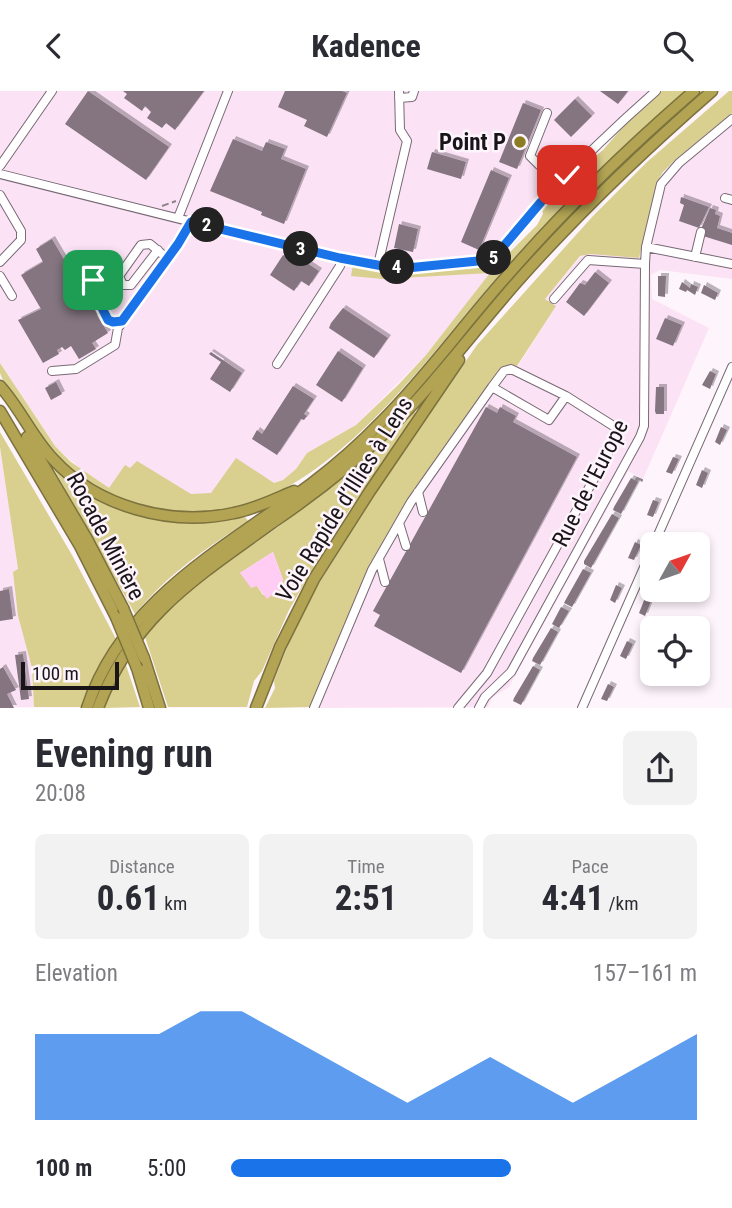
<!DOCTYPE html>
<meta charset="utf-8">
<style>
:root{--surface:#fff;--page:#f2f2f3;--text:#2b2b33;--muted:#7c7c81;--accent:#1a73e8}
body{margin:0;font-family:"Roboto Condensed",sans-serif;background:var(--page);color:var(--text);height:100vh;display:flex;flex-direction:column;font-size:26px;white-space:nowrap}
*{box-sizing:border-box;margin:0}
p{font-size:23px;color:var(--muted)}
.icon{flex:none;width:38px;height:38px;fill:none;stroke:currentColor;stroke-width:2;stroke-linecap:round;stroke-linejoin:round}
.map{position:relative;height:617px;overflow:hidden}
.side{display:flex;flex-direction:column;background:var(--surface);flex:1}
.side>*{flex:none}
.needle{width:46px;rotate:50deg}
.tools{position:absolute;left:640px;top:441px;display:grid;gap:14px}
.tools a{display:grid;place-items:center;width:70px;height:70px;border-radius:10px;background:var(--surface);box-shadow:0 4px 10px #0003;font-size:35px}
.scale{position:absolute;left:21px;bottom:18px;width:98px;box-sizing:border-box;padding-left:7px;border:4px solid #191418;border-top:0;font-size:19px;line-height:24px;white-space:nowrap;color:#191418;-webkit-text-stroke:5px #fef4fc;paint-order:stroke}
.pin{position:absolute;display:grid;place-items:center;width:60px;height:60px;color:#fff;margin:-30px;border-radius:14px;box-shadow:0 4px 10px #0006}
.km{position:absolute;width:35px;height:35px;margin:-18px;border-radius:50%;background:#222;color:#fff;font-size:19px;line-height:35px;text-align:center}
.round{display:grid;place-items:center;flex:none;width:74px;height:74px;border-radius:10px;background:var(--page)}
.summary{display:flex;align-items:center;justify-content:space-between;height:119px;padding:0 35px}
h1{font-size:38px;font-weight:700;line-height:52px}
.metrics{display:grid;grid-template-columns:repeat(3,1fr);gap:10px;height:119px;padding:7px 35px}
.metrics div{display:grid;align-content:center;border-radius:10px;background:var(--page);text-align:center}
.metrics b{font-size:35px;font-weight:700}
.metrics small{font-size:19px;font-weight:400}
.metrics p{font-size:19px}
.chart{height:196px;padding:14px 35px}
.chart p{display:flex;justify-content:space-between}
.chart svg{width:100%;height:126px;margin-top:7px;fill:var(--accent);opacity:.7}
ul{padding:0 35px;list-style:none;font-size:23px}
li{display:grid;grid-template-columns:112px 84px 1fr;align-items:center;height:52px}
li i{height:18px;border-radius:9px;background:var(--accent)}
header{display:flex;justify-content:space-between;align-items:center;height:91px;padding:0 35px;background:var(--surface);font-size:32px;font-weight:700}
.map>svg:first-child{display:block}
</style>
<header><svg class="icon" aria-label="back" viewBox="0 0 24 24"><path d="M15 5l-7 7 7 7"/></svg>Kadence<svg class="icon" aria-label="search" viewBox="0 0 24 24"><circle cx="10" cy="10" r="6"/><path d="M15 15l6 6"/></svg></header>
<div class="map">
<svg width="732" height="617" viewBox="0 0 732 617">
<defs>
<filter id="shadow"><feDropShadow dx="3" dy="-3" stdDeviation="0" flood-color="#0004"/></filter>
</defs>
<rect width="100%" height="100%" fill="#fef4fc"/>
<path fill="#fbe3f5" d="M0,0H648L535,110L492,162L491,182L426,264L356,334L307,362L296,378L283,389L242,404L201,411L109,398L85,382L55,355L0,272Z
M732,22V188L660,179L651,184L652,208L709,237L643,388L628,380L509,596L492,607L488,616L310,617L370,478L415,398L502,278L511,273L518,275L555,216L545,208L581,165L591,163L653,105L657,91L674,70Z
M0,356L18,478V525L32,577L34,616H0Z"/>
<path fill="#d9cf8e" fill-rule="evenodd" d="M661,0H685C618,59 553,122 494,190C412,284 299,454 152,418C127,411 101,402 80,386C74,380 66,375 60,369C48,358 4,297 0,282C0,279 0,275 0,272L55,355L71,371L109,397L125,374L130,377L137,370L191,403L211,402L236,367L274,392L283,389L296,378L307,362L356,334L398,294L426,264L490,182L383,188L351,185L353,174L387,179L491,172L505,166L537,134L543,123L542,116L580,78L603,59L629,29Z
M729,0H732V22L674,70L663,81L657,91L639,167L591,163L580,165L545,208L556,215L517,275L511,273L502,278L415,398L370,478L310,616L265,617L275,597L274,590L294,539L319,492L393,375L477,254L593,125L647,71Z
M415,319V325L334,441L289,519L262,580L254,590L247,616H168L144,543L179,507L201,488L278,436L360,374ZM273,461L283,489L263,504L257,495L240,482Z
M0,341L72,464L116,548L92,590L83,616H34L32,577L18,525L13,481L18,478L0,356Z
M51,373L141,423H243L248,430C206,457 167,484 135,523Z
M125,571L140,616L104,617Z"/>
<path fill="#ffccf3" d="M273,461L283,489L280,498L267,508L257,495L251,497L240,482Z"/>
<path fill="#847480" filter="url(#shadow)" d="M88,0L169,56L146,89L65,33Z
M123,0H204L175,39L166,32L162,37L147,27L151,21L145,15L142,20L124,7L127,3Z
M285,0H342L347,2L327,46L304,35L307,29L278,16Z
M600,0H628L618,13Z
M575,8L592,25L571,46L554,29Z
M523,12L541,19L517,78L499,71Z
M233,48L262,60L266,51L285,58L281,68L306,78L284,133L261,124L262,121L210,100Z
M432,61L466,71L461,88L427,78Z
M491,79L509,87L479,159L461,151Z
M681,106L709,116L699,137L679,130L684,114L680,112Z
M710,117L716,119L715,123L720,125L717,137L732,142V154L703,145L705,139L701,138Z
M399,133L418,138L413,161L394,157Z
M52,148L94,219L97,218L100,223L97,224L108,242L92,252L96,258L79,268L71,255L65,259L62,256L57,259L59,263L43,272L18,229L41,218L21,184L43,171L36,158Z
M283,164L297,174L301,168L319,180L309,195L301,190L294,200L270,184Z
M595,181L609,192L584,225L566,211L580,192L585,194Z
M658,185H666L665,206L658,205Z
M682,191L690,197L691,193L698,196L695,204L687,199L686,201L679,198Z
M704,194L718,202L715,209L701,202Z
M343,217L388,247L374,267L329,237L331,232Z
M665,227L682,234L673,255L656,248Z
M338,260L363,277L342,311L316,294Z
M211,261L242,282L230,301L210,288L221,271L209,263Z
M710,280L716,283L710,298L702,294Z
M56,291L62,303L51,309L45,297Z
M293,295L314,308L304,323L307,325L304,329L301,328L277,364L252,348L257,339L262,343Z
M656,296H664V323H656L655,320Z
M486,316L497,322L500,316L516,325L513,331L577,366L461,582L374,535L380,524L373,520Z
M721,336L727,339L720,354L715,351Z
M673,366L679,368L672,383L666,381Z
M702,379L708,382L702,397L696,394Z
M631,387L638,391L621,423L613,419L614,416Z
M653,409L659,411L653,426L647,424Z
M612,423L619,427L591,477L584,473V470Z
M635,451L641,454L634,469L628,467Z
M583,478L591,482L572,516L564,512L565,510Z
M616,494L622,497L615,512L610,509Z
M9,498L13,528L0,530V500Z
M645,507L651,510L645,525L639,522Z
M561,516L569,520L559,537L552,533Z
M551,537L558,541L540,574L532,570L533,567Z
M627,550L633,553L626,568L620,565Z
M23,563L29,608L21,609L15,564Z
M533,575L540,579L521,614L513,610L514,607Z
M3,576L16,599L7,603L14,617H0V578Z
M608,593L614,596L607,610L601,608Z"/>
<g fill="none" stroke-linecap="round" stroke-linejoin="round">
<defs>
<path id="minor" d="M399,7L412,6L414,0
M547,22L530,65L539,74L563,88
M0,75L52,0
M0,83L340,168L388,176L407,177L488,169C506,162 528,125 542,110C578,72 616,35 656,0
M0,104L21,140V149L0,171
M725,107L732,109
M178,127L228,0
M646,156L732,173
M158,159L131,194H123L119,185L141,154L150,153L167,167
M82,165L93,182L92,197L104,222L108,229L113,231L122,230
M695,166L701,141
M378,174L407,50L400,39L399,0
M0,185L12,205
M554,208L588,169L645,173
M277,273L340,175V168
M52,280L76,278L115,254L118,237L178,153L191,130
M492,296L549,329L566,305
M418,401L423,421
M399,432L406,455
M654,453L732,276
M379,468L385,491
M314,617L372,479L411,411L492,296L504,280L511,278L566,305L615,336L617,346L487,582L458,617
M479,617L485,606L511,581L640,346L644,335L645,173L646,156L661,93L679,72L732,28
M582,617L653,456"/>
<path id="highway" d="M0,295C20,317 32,346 53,368C97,416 171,436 234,422C255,418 275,408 294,400
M0,320L80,455L116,526
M27,346L87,448L123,517
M144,567L160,617
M137,577L149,617
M87,617C122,509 226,456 311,393C336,374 360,353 382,330C427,285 464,233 506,186C564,119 627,58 694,0
M98,617C133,525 197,486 272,432C313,404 352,374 388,339C434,294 473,241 516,192C577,123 643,60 712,0
M256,617L280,556L314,488L370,400L459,269"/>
</defs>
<use href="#minor" stroke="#786975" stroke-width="10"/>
<use href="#highway" stroke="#7c723e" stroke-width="13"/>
<path stroke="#8d858b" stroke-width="2" stroke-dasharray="7 3.5" stroke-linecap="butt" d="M162,115L176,110
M637,387L642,389L641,391L636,389Z"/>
<use href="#minor" stroke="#fff" stroke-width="8"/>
<use href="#highway" stroke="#b2a453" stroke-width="10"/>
<defs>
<path id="highway-bridge" d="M123,517L144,567
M116,526L137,577"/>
</defs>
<use href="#highway-bridge" stroke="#7c723e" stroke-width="13" stroke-linecap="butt"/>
<use href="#highway-bridge" stroke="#b2a453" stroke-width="10"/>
</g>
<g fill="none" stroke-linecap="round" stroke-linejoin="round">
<defs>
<path id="route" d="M93,189L92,197L108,229L113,231L122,230L178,153L191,131L340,167L388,176L407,177L488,169L497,163L541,111L567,84"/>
</defs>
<use href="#route" stroke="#fff" stroke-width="14"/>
<use href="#route" stroke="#1a73e8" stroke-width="9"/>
</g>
<circle fill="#8c7d23" stroke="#fef4fc" stroke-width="2.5" cx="520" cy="51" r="7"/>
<g text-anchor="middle" stroke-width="5" stroke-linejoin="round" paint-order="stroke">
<g font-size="23" font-weight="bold" fill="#191418" stroke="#fef4fc" text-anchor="end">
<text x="506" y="59">Point P</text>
</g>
<g font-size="23" fill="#191418" stroke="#fef4fc">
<text transform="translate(590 392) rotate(-63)" y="8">Rue de l'Europe</text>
<text transform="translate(344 408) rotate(-58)" y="8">Voie Rapide d’Illies à Lens</text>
<text transform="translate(106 445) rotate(62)" y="8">Rocade Minière</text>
</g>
</g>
</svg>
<div class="tools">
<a><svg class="needle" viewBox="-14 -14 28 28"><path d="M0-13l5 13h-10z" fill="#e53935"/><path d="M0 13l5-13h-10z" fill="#7c7c81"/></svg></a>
<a><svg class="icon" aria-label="locate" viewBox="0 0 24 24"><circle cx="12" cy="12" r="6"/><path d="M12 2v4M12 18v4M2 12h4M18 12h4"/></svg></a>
</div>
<div class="scale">100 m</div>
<div class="pin" style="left:93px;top:189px;background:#1e9e55"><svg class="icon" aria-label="arrive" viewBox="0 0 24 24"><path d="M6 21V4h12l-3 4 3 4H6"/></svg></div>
<div class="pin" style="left:567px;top:84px;background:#d93025"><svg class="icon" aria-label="check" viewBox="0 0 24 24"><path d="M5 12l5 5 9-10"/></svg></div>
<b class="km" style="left:207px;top:134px">2</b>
<b class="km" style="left:301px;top:158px">3</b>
<b class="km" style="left:397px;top:176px">4</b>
<b class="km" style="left:494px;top:167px">5</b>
</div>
<section class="side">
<div class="summary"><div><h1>Evening run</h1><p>20:08</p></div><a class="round"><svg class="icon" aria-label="share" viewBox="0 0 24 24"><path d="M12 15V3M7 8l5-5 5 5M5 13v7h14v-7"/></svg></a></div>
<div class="metrics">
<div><p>Distance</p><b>0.61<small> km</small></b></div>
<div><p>Time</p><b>2:51</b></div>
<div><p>Pace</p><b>4:41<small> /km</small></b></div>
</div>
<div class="chart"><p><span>Elevation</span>157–161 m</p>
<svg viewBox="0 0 160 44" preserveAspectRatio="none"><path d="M0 44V14L10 14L20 14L30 14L40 6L50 6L60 14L70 22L80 30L90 38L100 30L110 22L120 30L130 38L140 30L150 22L160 14V44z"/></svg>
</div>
<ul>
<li><b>100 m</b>5:00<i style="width:60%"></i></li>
</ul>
</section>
